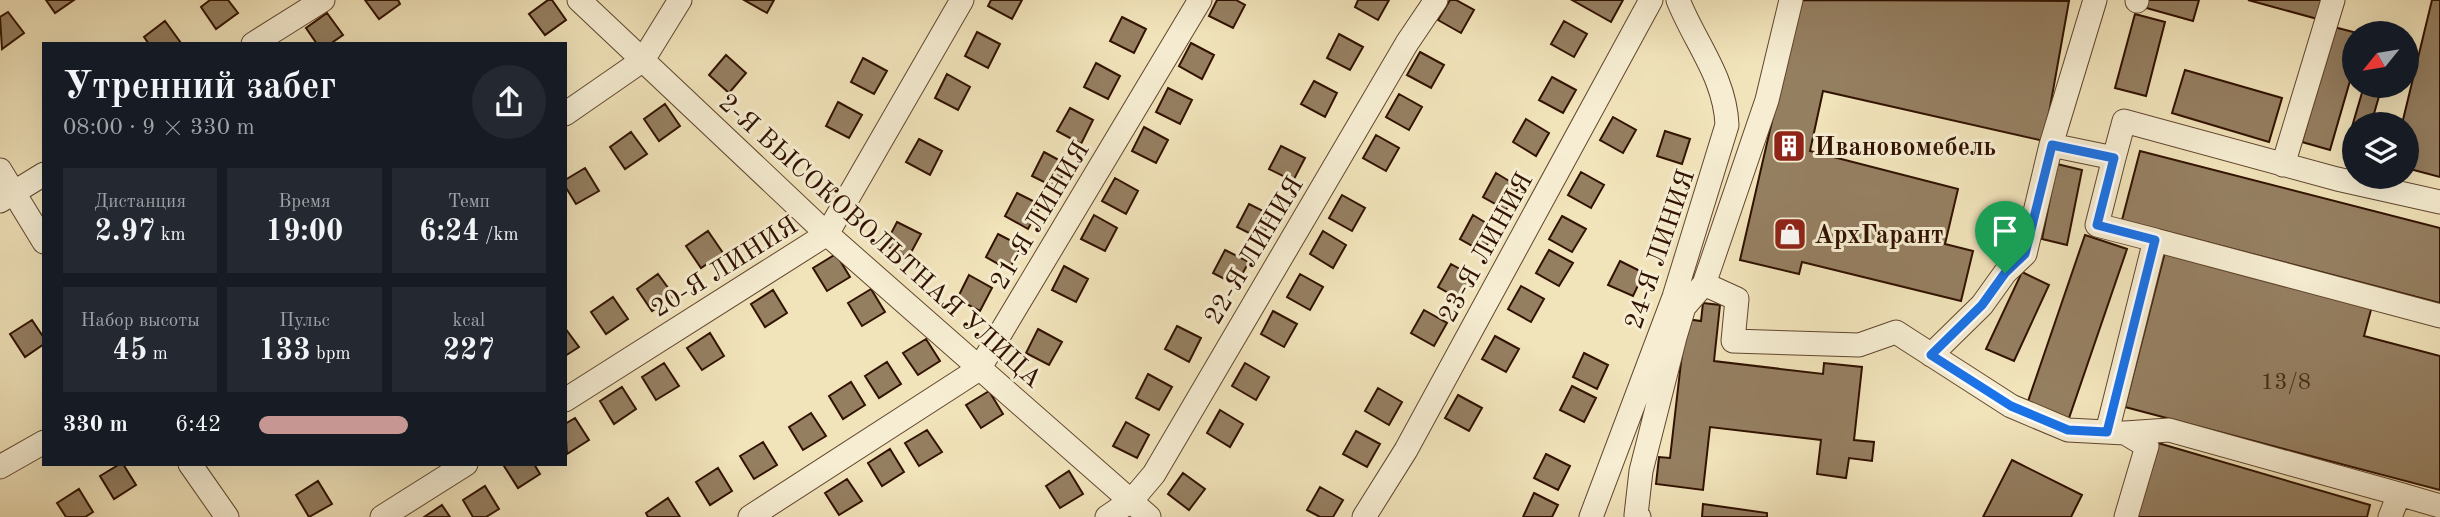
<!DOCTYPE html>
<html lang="ru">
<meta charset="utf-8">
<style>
:root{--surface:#171b24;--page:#242831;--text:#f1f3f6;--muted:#9ea1a6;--accent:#c59692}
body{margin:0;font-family:"Old Standard TT",serif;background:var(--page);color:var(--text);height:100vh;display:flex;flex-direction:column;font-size:26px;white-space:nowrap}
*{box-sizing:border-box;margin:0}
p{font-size:23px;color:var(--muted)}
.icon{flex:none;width:38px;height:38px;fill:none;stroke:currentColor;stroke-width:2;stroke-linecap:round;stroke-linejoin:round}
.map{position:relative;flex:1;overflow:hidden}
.drawer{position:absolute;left:42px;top:42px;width:525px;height:424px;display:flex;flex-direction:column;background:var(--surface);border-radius:0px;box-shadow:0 7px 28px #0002}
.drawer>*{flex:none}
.needle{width:46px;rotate:240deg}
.tools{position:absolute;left:2342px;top:21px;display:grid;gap:14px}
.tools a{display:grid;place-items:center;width:77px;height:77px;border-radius:50%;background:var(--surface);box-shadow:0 7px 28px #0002;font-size:35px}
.pin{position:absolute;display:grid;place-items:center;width:60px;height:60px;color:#fff;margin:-72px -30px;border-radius:50% 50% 50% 0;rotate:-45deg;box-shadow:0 0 7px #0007}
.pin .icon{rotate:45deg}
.round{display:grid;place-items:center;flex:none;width:74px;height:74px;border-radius:37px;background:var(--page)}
.head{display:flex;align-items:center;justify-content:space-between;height:119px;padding:0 21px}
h1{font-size:38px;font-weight:700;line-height:52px}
.metrics{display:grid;grid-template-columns:repeat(3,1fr);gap:10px;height:119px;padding:7px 21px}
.metrics div{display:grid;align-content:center;border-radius:0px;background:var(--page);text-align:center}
.metrics b{font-size:30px;font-weight:700}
.metrics small{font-size:19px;font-weight:400}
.metrics p{font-size:19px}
ul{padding:0 21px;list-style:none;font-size:23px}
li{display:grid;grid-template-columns:112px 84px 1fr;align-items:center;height:52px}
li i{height:18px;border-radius:9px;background:var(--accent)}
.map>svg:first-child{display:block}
</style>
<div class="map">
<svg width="2440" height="517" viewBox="0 0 2440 517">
<rect width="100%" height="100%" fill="#f1e3ba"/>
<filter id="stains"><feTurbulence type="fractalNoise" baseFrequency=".00286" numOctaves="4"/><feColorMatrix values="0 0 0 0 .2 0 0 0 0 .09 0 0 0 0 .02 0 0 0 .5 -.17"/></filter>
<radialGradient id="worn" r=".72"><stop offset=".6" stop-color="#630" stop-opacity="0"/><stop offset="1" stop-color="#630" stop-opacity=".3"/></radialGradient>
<path fill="#957f61" stroke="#311200" stroke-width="2" d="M46,0H74L55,13Z
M210,0H228L238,13L216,29L201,7Z
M365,0H398L400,4L379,19Z
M548,0H552L566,20L545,35L529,14Z
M744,0H774L767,13Z
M991,0H1022L1012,19L988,6Z
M1217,0H1236L1245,5L1233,28L1209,16Z
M1358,0H1389L1378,20L1355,7Z
M1450,0H1456L1474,10L1461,33L1438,20Z
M1572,0H1623L1611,22Z
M1800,0L2069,1L2044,141L1823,91L1810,151L1958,189L1945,244L1973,251L1961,301L1802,262L1799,274L1740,260Z
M2145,0H2199L2193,21L2143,7Z
M2248,0H2327L2321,20Z
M2432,0H2440V177L2406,168V124H2402Z
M8,12L24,33L2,49L0,17Z
M327,13L343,35L330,44H317L306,28Z
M2135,14L2165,22L2146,96L2115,88Z
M1122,17L1146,29L1134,53L1110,41Z
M165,21L181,43L149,44L144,37Z
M1564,21L1587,34L1574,57L1551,44Z
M2334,27L2357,33H2354V67L2330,150L2302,142Z
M977,32L1000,44L988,68L965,56Z
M1339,34L1363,47L1350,70L1327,58Z
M1191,43L1214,55L1202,79L1179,66Z
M1420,52L1444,65L1431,88L1407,75Z
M726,55L746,73L729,93L709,75Z
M863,58L887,71L874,94L851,82Z
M1096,63L1120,76L1108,99L1084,87Z
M2185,70L2282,98L2269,142L2172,113Z
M947,74L970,87L958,110L935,98Z
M1552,77L1576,90L1563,113L1539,100Z
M1314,81L1337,93L1325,117L1301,104Z
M2364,86H2382L2371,124H2354V149L2346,147Z
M1168,88L1192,100L1180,124L1156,112Z
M1399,94L1422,107L1409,130L1386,117Z
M838,102L862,115L849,138L826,126Z
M665,104L680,126L659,141L644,119Z
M1070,108L1093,120L1081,144L1057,131Z
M1613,117L1636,130L1623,153L1600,140Z
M1526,119L1549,133L1536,156L1513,142Z
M1144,127L1168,140L1156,163L1132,151Z
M1665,131L1690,139L1682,164L1657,156Z
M631,132L647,154L625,169L610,147Z
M1376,135L1399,148L1386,171L1363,158Z
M919,139L942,151L930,175L906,162Z
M1281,146L1305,158L1293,181L1269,169Z
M2140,151L2440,228V303L2122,220Z
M1044,152L1068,165L1056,188L1032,176Z
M2057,164L2082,170L2067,245L2042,239Z
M585,168L599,191L576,204L565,186V180Z
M1581,172L1604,185L1591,208L1568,195Z
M1496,173L1519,187L1506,210L1483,197Z
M1115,178L1138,191L1126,214L1102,201Z
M1017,193L1041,205L1028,229L1005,216Z
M1342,195L1365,208L1352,231L1329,218Z
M1249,204L1273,216L1261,239L1237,227Z
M1094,215L1117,228L1105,251L1081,239Z
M1473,215L1496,229L1483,252L1460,239Z
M1562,216L1586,229L1572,252L1549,239Z
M897,222L921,234L908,258L885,245Z
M708,231L723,253L701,268L686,246Z
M1323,231L1346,245L1333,268L1310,254Z
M998,234L1021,246L1009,270L986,257Z
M2085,235L2127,249L2068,421L2026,407Z
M1225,250L1249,262L1236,285L1213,273Z
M1549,250L1573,263L1559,286L1536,273Z
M2165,252L2372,306L2364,336L2440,356V490L2125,407Z
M836,254L850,277L827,291L813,268Z
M1620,261L1644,273L1633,296L1608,285Z
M1451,264L1474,277L1461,300L1438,287Z
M1064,266L1088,279L1076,302L1052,290Z
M2022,272L2049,285L2014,361L1986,349Z
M658,274L674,296L652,311L637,289Z
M1300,274L1323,287L1310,310L1287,297Z
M969,275L992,288L980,311L957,299Z
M1521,286L1544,299L1531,322L1508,309Z
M871,289L885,312L862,326L848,303Z
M773,290L787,313L765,327L751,304Z
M613,297L628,319L606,334L591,312Z
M1703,303L1720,305L1714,361L1823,374L1824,363L1862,367L1854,440L1874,442L1872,461L1849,458L1846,478L1817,474L1821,440L1710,427L1703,490L1656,484L1659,457L1670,458L1686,319L1701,321Z
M1424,310L1447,323L1434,346L1411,333Z
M1273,311L1297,324L1284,347L1261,334Z
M32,320L44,338V344L25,357L10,334Z
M1177,326L1201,338L1189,362L1165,349Z
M565,328L579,347L565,356Z
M1038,329L1062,342L1049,365L1026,353Z
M710,333L724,356L702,370L687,348Z
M1495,336L1519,349L1506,372L1482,359Z
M926,339L940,361L918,375L903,353Z
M1584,353L1608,365L1597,389L1573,377Z
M887,362L901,384L879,398L865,376Z
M664,363L679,386L656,400L642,377Z
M1245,363L1269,377L1256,400L1232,386Z
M1148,374L1172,387L1159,410L1136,398Z
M851,382L865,405L843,419L829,396Z
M1572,386L1596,398L1584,422L1560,410Z
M622,387L636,409L614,424L600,401Z
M1378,388L1402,402L1389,425L1365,411Z
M989,391L1003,414L981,428L966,405Z
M1458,395L1482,408L1469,431L1445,418Z
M1220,410L1243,424L1230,447L1207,433Z
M811,413L826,436L803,450L789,427Z
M575,418L589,440L567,454L565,424Z
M1126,422L1149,435L1137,458L1113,446Z
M927,430L942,452L919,466L905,443Z
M1356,431L1380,444L1367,467L1343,454Z
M763,442L777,465L754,479L740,456Z
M2158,443L2370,505L2367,517H2136Z
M890,449L904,472L882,486L868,463Z
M1546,454L1570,466L1558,490L1534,478Z
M2012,460L2082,495L2071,517H1983Z
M120,464H123L136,485L114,499L100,476Z
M507,464H534L540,474L518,488L504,466Z
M718,468L732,491L710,505L696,482Z
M1069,471L1083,494L1060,508L1046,486Z
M1183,473L1205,489L1189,510L1168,494Z
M847,479L862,501L839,515L825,493Z
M318,481L332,504L309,517L296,495Z
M485,486L499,509L486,517H473L463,500Z
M1320,487L1343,500L1333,517H1320L1307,510Z
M79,489L93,512L85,517H66L57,503Z
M1534,493L1558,505L1552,517H1523Z
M668,498L680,517H648L646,513Z
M1703,504L1767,513V517H1702Z
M442,505L450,517H424Z"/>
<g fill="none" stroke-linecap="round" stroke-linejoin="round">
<defs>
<path id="minor" d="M579,0L827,234L1149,517
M2137,1V0
M253,44L323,0
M565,114L643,60L680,0
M2051,145L2095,0
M2114,158L2124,121L2337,179L2440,202
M2283,165L2333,0
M0,170L44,242
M0,201L44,174
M1704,284L1737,299L1733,341L1859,345L1896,332L2011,406L2068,430L2125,433L2147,446L2126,517
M1931,355L1982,305L2005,273L2025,254L2051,145L2114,158L2097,225L2155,240
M565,400L827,234L962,0
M2107,432L2155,240L2440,316
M2125,433L2169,430L2399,494L2390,517
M190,464L227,517
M0,467L44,442
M2399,494L2440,506
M382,517L466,464
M750,517L979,369L1200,0
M1107,517L1132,500L1154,474L1407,43L1436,0
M1364,517L1406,450L1651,0
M1591,517L1674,297L1727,125C1725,77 1695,43 1678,0
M1639,517L1636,515L1641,471L1675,337L1684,307L1704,284L1712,261L1767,100L1791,0"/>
</defs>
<use href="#minor" stroke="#61462e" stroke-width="25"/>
<use href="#minor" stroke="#f6edd2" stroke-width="23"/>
</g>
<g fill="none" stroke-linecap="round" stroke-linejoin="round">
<defs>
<path id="route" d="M2052,145L2114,158L2097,225L2155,240L2107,432L2068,430L2011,406L1931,355L1982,305L2005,273L2025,254Z"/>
</defs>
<use href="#route" stroke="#fff" stroke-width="14"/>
<use href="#route" stroke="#1a73e8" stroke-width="9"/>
</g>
<defs>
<symbol id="building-square" viewBox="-11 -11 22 22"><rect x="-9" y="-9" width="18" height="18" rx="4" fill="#8f2418" stroke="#f6edd2"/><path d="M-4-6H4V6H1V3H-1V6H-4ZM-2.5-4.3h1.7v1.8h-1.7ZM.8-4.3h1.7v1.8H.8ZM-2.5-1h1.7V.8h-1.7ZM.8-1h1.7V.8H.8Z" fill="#fff"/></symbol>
<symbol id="shop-square" viewBox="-11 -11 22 22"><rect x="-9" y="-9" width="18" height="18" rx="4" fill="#8f2418" stroke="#f6edd2"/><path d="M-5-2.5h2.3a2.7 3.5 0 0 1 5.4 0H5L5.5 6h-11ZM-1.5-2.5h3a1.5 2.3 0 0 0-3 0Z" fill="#fff"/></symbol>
</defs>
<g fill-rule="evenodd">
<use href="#building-square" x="1770" y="127" width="38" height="38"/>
<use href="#shop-square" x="1771" y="215" width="38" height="38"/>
</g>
<g text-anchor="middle" stroke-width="6" stroke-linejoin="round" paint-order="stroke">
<g font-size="23" fill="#4a2d18">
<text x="2286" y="389">13/8</text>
</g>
<g font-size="26" font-weight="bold" fill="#311200" stroke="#f6edd2" text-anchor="start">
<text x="1814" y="155">Ивановомебель</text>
<text x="1814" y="243">АрхГарант</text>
</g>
<g font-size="26" fill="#311200" stroke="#f6edd2">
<text transform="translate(1039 215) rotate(-59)" y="9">21-Я ЛИНИЯ</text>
<text transform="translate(881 240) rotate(42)" y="9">2-Я ВЫСОКОВОЛЬТНАЯ УЛИЦА</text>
<text transform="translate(1485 247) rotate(-61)" y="9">23-Я ЛИНИЯ</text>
<text transform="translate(1659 249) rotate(-71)" y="9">24-Я ЛИНИЯ</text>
<text transform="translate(1253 250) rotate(-59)" y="9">22-Я ЛИНИЯ</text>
<text transform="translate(724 266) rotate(-32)" y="9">20-Я ЛИНИЯ</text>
</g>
</g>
<rect width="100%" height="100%" filter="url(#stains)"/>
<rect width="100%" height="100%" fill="url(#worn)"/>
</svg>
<div class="tools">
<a><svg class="needle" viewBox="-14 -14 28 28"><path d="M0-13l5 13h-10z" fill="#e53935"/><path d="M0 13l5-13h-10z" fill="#9ea1a6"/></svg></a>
<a><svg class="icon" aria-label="layers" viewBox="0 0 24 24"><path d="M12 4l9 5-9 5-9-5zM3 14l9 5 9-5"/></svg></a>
</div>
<div class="pin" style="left:2005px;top:273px;background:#1e9e55"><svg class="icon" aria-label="arrive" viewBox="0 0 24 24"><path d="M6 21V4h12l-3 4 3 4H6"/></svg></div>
<section class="drawer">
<div class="head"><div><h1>Утренний забег</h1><p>08:00 · 9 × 330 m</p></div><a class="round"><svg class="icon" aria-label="share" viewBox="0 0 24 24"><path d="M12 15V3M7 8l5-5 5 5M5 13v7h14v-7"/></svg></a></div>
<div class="metrics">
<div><p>Дистанция</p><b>2.97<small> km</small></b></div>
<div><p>Время</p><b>19:00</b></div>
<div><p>Темп</p><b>6:24<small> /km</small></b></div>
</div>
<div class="metrics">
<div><p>Набор высоты</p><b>45<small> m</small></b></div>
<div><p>Пульс</p><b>133<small> bpm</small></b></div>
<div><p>kcal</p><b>227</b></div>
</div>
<ul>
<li><b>330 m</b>6:42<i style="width:52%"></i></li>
</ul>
</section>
</div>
